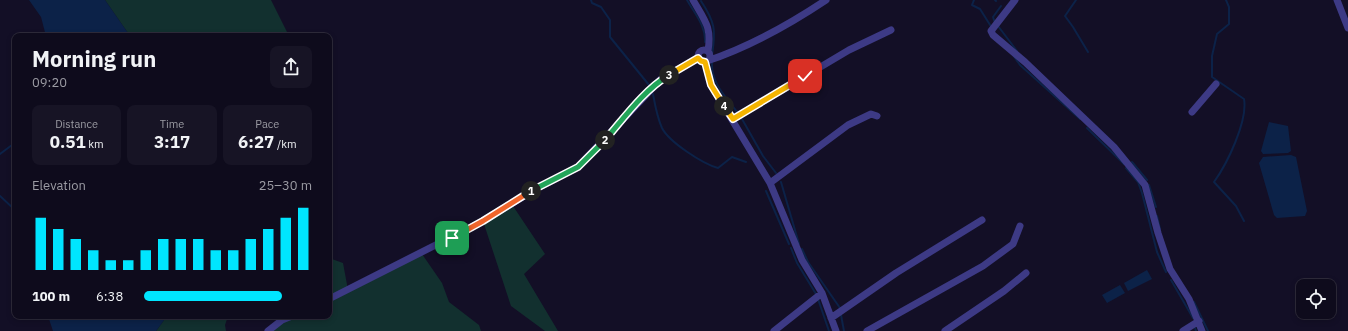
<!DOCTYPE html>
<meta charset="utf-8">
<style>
:root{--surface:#0e0b1c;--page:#171425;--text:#f1f3f6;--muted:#9b9ba3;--line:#2e2b3b;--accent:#00e5ff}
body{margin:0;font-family:"IBM Plex Sans",sans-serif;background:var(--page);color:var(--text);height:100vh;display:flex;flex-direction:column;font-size:15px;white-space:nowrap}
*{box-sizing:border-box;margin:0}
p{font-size:13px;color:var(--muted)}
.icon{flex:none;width:22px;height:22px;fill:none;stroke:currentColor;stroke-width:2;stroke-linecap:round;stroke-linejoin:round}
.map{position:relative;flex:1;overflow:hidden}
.side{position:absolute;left:12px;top:33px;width:320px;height:286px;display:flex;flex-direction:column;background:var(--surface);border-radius:8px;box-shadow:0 2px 6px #0003,0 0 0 1px var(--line)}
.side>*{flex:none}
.tools{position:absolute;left:1296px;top:279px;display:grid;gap:8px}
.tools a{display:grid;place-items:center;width:40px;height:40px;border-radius:8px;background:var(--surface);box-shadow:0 2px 6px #0003,0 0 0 1px var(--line);font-size:20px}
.pin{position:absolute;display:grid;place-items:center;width:34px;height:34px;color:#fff;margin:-17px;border-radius:8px;box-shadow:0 2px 6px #0006}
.km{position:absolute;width:20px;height:20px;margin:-10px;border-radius:50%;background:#222;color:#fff;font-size:11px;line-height:20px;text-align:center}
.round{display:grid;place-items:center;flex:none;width:42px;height:42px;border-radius:8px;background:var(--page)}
.head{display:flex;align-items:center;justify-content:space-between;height:68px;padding:0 20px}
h1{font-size:22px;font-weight:800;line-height:30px}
.figures{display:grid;grid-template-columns:repeat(3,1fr);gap:6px;height:68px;padding:4px 20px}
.figures div{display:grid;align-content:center;border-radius:8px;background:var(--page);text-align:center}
.figures b{font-size:17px;font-weight:800}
.figures small{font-size:11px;font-weight:400}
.figures p{font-size:11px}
.chart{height:112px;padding:8px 20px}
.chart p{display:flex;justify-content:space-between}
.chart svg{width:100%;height:72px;margin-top:4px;stroke:var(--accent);stroke-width:6}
ul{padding:0 20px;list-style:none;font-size:13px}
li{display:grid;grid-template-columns:64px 48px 1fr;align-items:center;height:30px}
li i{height:10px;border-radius:5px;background:var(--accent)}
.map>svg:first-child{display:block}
</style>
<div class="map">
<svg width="1348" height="331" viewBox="0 0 1348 331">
<rect width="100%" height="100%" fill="#130f26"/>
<path fill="#12302f" d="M105,0H271L289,36H130Z
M511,203L545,254L524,274L558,331H545L511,306L483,221Z
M422,254L442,283L449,302L479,325L481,331H268L282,319L278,316H329V258L343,263L348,290Z
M167,316H228L225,325L226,331H156Z"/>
<path fill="#0c2248" d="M29,0H105L130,36H46L41,17Z
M1269,122L1288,126L1291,151L1288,153L1263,154L1261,151Z
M1291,155L1296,157L1307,211L1305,216L1277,218L1274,215L1259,163L1263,157Z
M1147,270L1152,279L1128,291L1124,283Z
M1120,285L1125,293L1107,303L1102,295Z
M48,316H167L156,331H53Z"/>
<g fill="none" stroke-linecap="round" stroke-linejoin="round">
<path stroke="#0c2248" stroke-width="2" d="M591,0L592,3L601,7L610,20V37L649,85
M687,0C695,14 706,26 705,42
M974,0L972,5L980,9L992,28
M995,0L996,1
M1076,0L1065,16L1073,27L1088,52
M1226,0L1229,7V24L1217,34L1212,56V77L1244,99C1248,121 1227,164 1214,182L1236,206L1244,221
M701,1C715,22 716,30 712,55
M995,23L993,17L1001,6
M998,26L1017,51
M1013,55L1020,65L1080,119
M712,63C711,83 726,97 737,112
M653,94C655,105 657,117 662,128C669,142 703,164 718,168L732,157L746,162
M742,119L763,156L776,173
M1087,128L1124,164
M0,154L12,145L15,136
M1132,162L1147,180
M1126,168L1138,182L1142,193L1157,252L1166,272
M781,182L799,244
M1149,185L1156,207
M766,191L789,244
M0,196L15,210
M1157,216L1160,229
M791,248L797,263L816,294
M802,249L808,262L840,308
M1171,280L1193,318
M818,299L829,331
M1194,302L1208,331
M841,315L844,331
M1195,328L1196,331"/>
<path stroke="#3d3a85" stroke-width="7" d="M693,0C705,21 712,27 708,51
M1015,0L991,31L993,35L1025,62L1114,147L1145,185L1158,233L1170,269L1189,299L1202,331
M1337,0L1348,28
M698 56a6 6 0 1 1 12 0a6 6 0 1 1-12 0Z
M707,61C749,47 790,24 826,0
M705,62L711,85L770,183L802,260L822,293L836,331
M1192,112L1216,84
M733,119L849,50L891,30
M770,183L848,125L871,114L877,116
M329,299L483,221L534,190L578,167L661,79L698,58
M831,318L896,273L982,220
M268,331L282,320L292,316
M774,331L822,293
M867,331L983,266L1013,244L1020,226
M945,331L1004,291L1026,273
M1183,331L1199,321"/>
</g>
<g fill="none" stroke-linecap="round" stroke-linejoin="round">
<defs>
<path id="split-1" d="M452,238L483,221L531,191"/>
<path id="split-2" d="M531,191L578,167L605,140"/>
<path id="split-3" d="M605,140C624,118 644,90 669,75"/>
<path id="split-4" d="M669,75L698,58L701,61L705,62L711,85L724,106"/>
<path id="split-5" d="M724,106L733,119L805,76"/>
</defs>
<use href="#split-1" stroke="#fff" stroke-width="8"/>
<use href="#split-2" stroke="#fff" stroke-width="8"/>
<use href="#split-3" stroke="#fff" stroke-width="8"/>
<use href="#split-4" stroke="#fff" stroke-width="8"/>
<use href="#split-5" stroke="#fff" stroke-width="8"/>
<use href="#split-1" stroke="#f0652b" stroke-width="5"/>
<use href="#split-2" stroke="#22a559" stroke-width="5"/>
<use href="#split-3" stroke="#22a559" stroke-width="5"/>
<use href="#split-4" stroke="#f5b400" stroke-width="5"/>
<use href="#split-5" stroke="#f5b400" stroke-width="5"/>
</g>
</svg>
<div class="tools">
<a><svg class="icon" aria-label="locate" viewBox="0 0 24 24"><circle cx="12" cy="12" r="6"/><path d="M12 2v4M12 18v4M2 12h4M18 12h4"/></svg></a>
</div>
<div class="pin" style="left:452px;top:238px;background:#1e9e55"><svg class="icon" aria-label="arrive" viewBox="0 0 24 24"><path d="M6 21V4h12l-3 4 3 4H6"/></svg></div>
<div class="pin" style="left:805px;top:76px;background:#d93025"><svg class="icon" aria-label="check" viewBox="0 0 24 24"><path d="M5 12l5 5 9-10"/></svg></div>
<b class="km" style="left:531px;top:191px">1</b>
<b class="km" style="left:605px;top:140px">2</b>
<b class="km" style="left:669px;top:75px">3</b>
<b class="km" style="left:724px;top:106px">4</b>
<section class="side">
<div class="head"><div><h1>Morning run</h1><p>09:20</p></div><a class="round"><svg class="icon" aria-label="share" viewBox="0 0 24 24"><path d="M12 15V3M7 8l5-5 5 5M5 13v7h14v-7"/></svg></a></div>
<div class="figures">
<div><p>Distance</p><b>0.51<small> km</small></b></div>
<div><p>Time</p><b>3:17</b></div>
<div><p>Pace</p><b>6:27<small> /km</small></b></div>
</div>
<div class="chart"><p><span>Elevation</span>25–30 m</p>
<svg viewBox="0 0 160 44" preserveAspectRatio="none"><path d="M5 44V12M15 44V19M25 44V25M35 44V32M45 44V38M55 44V38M65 44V32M75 44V25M85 44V25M95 44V25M105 44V32M115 44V32M125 44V25M135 44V19M145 44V12M155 44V6"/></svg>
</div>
<ul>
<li><b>100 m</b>6:38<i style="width:82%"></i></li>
</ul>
</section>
</div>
